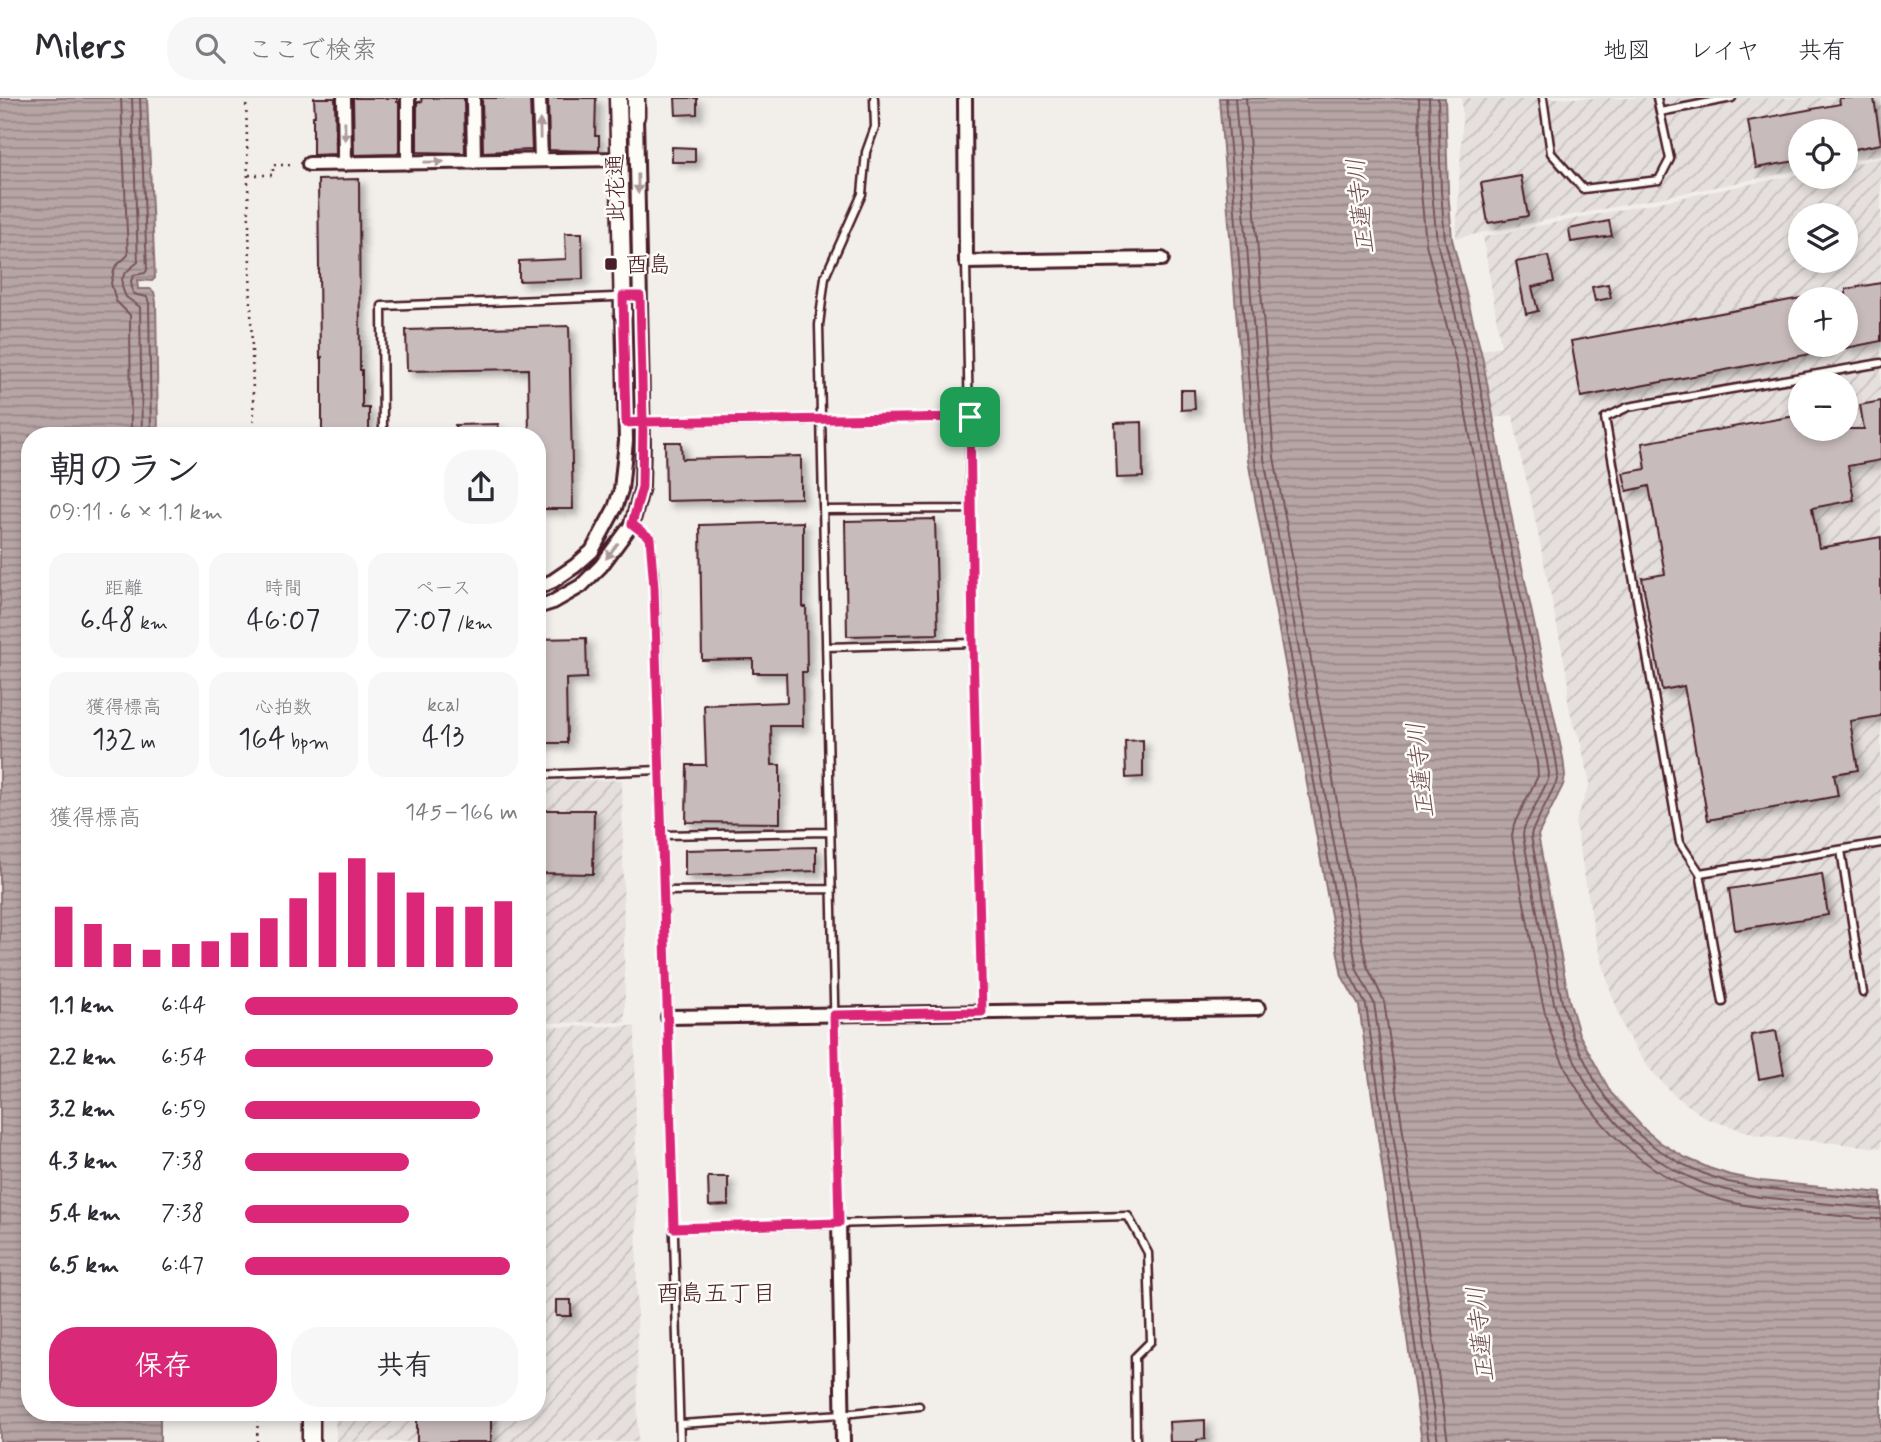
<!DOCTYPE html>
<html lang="ja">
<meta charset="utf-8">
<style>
:root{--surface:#fff;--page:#f7f7f7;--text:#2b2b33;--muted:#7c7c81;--line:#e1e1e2;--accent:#db2777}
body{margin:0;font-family:Mynerve,"Klee One",sans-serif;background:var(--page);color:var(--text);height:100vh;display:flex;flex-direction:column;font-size:26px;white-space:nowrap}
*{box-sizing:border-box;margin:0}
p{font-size:23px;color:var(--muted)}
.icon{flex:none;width:38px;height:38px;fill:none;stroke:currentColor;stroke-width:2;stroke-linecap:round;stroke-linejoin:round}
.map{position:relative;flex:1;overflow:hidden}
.details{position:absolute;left:21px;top:329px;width:525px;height:994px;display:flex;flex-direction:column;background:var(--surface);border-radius:28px;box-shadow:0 4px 10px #0003}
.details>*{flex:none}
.tools{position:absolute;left:1788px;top:21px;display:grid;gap:14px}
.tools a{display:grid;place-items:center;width:70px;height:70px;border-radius:50%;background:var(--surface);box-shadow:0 4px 10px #0003;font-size:35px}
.pin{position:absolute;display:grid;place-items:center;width:60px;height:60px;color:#fff;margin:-30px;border-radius:14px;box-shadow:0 4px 10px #0006}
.round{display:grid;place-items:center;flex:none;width:74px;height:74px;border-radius:28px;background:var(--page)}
.head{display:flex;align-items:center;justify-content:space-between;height:119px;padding:0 28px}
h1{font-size:38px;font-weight:600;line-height:52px}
.figures{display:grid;grid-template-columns:repeat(3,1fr);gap:10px;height:119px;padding:7px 28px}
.figures div{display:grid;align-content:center;border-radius:18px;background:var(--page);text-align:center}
.figures b{font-size:30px;font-weight:600}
.figures small{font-size:19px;font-weight:400}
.figures p{font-size:19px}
.chart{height:196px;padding:14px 28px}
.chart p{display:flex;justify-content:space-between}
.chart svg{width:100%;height:126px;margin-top:7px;stroke:var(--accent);stroke-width:6}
.action{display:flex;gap:14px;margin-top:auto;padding:14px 28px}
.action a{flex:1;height:80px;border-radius:28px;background:var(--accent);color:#fff;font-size:28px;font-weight:600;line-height:80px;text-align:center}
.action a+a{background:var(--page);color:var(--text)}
ul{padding:0 28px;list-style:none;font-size:23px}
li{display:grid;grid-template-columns:112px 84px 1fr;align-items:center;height:52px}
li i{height:18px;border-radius:9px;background:var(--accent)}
header{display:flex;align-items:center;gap:42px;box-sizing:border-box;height:98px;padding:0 35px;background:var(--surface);border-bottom:2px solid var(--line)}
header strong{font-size:33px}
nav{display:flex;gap:38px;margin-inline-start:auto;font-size:24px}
.search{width:490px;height:63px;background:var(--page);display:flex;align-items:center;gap:18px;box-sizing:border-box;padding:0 24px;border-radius:28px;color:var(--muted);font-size:26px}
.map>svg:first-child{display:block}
</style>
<header>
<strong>Milers</strong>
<div class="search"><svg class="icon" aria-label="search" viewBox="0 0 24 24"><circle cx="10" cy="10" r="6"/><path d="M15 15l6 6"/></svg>ここで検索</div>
<nav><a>地図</a><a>レイヤ</a><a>共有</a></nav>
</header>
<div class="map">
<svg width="1881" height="1344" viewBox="0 0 1881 1344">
<defs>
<pattern id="industrial-furrows" width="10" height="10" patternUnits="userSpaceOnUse" patternTransform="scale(1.75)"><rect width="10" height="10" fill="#e5dfdd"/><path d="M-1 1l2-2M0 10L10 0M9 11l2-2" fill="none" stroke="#c6bfbe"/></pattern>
<pattern id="water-rules" width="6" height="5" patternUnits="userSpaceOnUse" patternTransform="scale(1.75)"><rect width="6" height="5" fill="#b7a5a6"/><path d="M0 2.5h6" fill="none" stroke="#978687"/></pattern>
<filter id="shadow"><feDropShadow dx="5.5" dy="5.5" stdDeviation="3.5" flood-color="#0004"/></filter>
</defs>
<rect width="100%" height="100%" fill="#f2efeb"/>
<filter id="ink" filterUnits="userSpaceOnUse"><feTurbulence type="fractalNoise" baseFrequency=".0143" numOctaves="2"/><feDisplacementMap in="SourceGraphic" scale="14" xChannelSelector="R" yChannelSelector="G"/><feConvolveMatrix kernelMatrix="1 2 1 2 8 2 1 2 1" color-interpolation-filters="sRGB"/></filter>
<g filter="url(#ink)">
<path fill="url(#industrial-furrows)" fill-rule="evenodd" d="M1462,0H1881V57L1846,63V33H1801V72L1456,140L1462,33Z
M1881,60V1050L1756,1037L1705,1020L1673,996L1648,969L1625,934L1609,888L1595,837L1575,724L1590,685L1579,638L1573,627L1567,597L1569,586L1529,392L1520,357L1513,317L1494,320L1482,252L1501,248L1483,139L1801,76V79H1846V67ZM1801,117H1846V163H1801ZM1801,201H1846V247H1801ZM1801,285H1846V331H1801Z
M622,682L625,924L537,925V683Z
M635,928L638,1344H336L335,1314H537V929Z"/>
<path fill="url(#water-rules)" stroke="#8b6f75" stroke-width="2" d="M0,0H147L155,180L152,183L137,182L138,191H150L154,194L156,204L158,338H30V1314H160V1344H0Z
M1219,0H1445L1448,93L1452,141L1482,258L1514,432L1563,660L1565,678L1563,687L1538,737L1569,902L1579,936L1611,995L1645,1032L1661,1045L1684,1059L1709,1070L1730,1077L1761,1083L1881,1095V1344H1422L1359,908L1342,878L1248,362Z"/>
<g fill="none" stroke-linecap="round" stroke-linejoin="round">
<path stroke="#76555c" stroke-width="2" d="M121,0L128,157L115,169L111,185L116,203L130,217L131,338
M132,0L138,164C125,175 116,179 126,199L140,209L142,338
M140,0L147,172L145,175L134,177L131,183L133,195L137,197L147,199L149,205L151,338
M1226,0L1255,362L1349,875L1366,907L1429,1344
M1235,0L1264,360L1357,872L1374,905L1438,1344
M1246,0L1274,359L1367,868L1384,903L1448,1344
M1419,0L1421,94L1426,146L1456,264L1489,438L1537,665L1538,678L1514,726L1512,738C1517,771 1524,804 1530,837C1537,873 1541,911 1555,946C1581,1013 1631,1066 1698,1094C1734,1109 1774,1111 1812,1115C1835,1117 1858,1121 1881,1121
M1429,0L1432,94L1437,144L1467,262L1499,436L1547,663L1549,676L1548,682L1524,730L1523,738L1554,905L1564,941L1588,989L1598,1004L1633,1043L1652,1058L1676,1073L1703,1085L1726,1092L1759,1099L1881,1111
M1438,0L1441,93L1445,142L1475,260L1507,434L1556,661L1558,677L1556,685L1532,733L1531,738L1562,904L1573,939L1596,985L1606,1000L1639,1037L1656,1050L1680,1065L1707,1077L1728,1084L1760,1090L1881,1102"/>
</g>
<path fill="#c8bbbb" stroke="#4a1f2b" stroke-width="2" filter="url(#shadow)" d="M314,0H335L336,56L313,57V18H315Z
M353,0H397V4H399V54L397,56L354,57Z
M421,0H464L465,55L417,54V4H422Z
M482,0H530L532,52L483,54Z
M548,0H596L595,38H599V53L549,52Z
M675,0H697V16L676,17Z
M1839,0H1874L1881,46L1849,52L1846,33H1801V62L1756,70L1748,23L1840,6Z
M672,49L695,50V64H672Z
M1521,78L1528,118L1488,125L1481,85Z
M359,81L360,272H362V310H369V338H322V259L320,260L318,82Z
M1609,123L1612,138L1571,144L1569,131Z
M565,135H582L583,181L519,183V163L566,161Z
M1548,158L1554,184L1532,189L1538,213L1526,216L1516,164Z
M1881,185V243L1846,250V191Z
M1608,186L1611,200L1595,203L1592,189Z
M1801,200V247H1827V253L1581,299L1571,243Z
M569,228L573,411H537V338H529L528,271L407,273L406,232Z
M1181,292H1194L1195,311L1181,312Z
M1881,303V362L1848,368L1854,402L1812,410L1819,450L1881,439V618L1850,623L1858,672L1834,676L1838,698L1708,722L1684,588L1662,592L1642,480L1665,476L1649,388L1627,393L1623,375L1646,371L1642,345L1801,317V331H1864L1860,307Z
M1142,324L1143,379L1117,380L1115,325Z
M498,326V338H456L455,327Z
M665,344H681L682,361L801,358V400L666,403Z
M935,421L938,536L847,538L845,423Z
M803,424V509H806L807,574H802L803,628H771L772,667H780V725L686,724L687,667H706L704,607L787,604L786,575H753V561L702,562L700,427Z
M586,540L587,580L566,581L567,645H537V541Z
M1143,642V679L1126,680L1125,643Z
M537,712H594L593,776L537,775Z
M816,749V773L685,778V752Z
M1822,776L1828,817L1735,832L1729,791Z
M1776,933L1784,976L1759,981L1751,937Z
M708,1079H728V1107L709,1108Z
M556,1202H571V1218H556Z
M417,1314H491V1344H417Z
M1205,1322V1341L1197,1342V1344H1170L1169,1324Z"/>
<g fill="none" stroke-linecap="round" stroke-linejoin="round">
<defs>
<path id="service" d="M1543,0L1551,55L1583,91L1659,82L1670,61L1657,0
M1660,14L1732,0
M966,164L973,545L982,914
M626,325L970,319
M383,338L382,208L640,198
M823,412L971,411
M632,426L650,440L655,489L680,1344
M826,549L973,545
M537,677L660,672
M662,737L830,734
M1841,752L1863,895
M1700,775L1680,745L1605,320L1628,309L1881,265
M664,793L832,791
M1723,904L1700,775L1881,745
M839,1125L819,227L825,179L862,96L866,54L875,29L874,0
M674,1130L1128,1118L1148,1155L1151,1243L1135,1259L1136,1344
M680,1326L843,1316L919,1308"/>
<path id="minor" d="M344,0L345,66
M408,0V65
M473,0L474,64
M539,0L541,62
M965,0L966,164L1162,161
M309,66L620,61
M537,490L553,483L575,468L592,453L615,410L621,392L626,343L623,216
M537,509L553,504L581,488L601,468L632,426L642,389L643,345L636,18
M668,919L1258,910
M839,1125L843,1344"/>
<path id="tertiary" d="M618,0L623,216
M636,0V18
M311,1344V1314"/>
</defs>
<use href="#service" stroke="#4a1f2b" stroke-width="11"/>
<use href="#minor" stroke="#4a1f2b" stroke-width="18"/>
<use href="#tertiary" stroke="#4a1f2b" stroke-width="21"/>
<path stroke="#4a1f2b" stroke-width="2.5" stroke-dasharray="2 5" stroke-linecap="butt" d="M246,0L254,338
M249,77H273V67H295
M257,1344L258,1314"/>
<use href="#service" stroke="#fdfcf7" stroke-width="6"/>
<use href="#minor" stroke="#fdfcf7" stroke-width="12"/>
<use href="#tertiary" stroke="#fdfcf7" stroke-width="16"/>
</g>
<defs><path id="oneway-solid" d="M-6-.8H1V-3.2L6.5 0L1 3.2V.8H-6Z" transform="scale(1.75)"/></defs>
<g fill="#ac999b">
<use href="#oneway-solid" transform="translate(540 31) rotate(-91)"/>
<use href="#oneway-solid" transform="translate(345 33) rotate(89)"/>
<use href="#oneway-solid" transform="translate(434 64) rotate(-1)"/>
<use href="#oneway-solid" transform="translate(638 86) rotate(89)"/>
<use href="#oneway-solid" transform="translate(612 453) rotate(127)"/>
</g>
</g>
<g fill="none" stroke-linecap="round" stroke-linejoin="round" filter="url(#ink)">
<defs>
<path id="route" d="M970,319L643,324L640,198H623L626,325L643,324L642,389L632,426L650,440L654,489L674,1130L839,1125L834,917L982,914L973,545L970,319"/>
</defs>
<use href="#route" stroke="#fff" stroke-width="14"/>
<use href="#route" stroke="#db2777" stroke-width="9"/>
</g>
<rect fill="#4a1f2b" stroke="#fdfcf7" stroke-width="2.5" x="604" y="159" width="14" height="14" rx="3.5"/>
<g text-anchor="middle" stroke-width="5" stroke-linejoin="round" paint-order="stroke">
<g font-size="23" fill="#4a1f2b" stroke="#fdfcf7">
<text transform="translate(615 90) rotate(-91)" y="8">此花通</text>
</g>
<g font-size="23" fill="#4a1f2b" stroke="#fdfcf7" text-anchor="start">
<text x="625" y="174">酉島</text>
</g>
<g font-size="24" font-style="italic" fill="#704e56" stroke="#fdfcf7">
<text transform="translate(1360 108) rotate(-96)" y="8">正蓮寺川</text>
<text transform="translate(1420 672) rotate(-96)" y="8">正蓮寺川</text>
<text transform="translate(1480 1236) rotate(-96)" y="8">正蓮寺川</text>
</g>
<g font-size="24" fill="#4a1f2b" stroke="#fdfcf7">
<text x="716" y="1203">酉島五丁目</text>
</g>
</g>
</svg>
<div class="tools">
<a><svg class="icon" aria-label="locate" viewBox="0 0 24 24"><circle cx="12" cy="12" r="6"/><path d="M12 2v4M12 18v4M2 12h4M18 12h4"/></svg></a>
<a><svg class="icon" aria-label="layers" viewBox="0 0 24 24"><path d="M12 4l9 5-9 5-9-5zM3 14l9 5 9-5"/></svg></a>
<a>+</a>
<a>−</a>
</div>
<div class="pin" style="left:970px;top:319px;background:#1e9e55"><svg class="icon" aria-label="arrive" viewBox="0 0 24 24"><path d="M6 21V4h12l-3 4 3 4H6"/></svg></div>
<section class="details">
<div class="head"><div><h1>朝のラン</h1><p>09:11 · 6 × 1.1 km</p></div><a class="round"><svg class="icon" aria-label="share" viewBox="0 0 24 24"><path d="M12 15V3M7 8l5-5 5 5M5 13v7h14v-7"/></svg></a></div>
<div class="figures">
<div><p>距離</p><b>6.48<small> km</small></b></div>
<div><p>時間</p><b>46:07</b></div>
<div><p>ペース</p><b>7:07<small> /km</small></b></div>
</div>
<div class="figures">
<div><p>獲得標高</p><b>132<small> m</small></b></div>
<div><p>心拍数</p><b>164<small> bpm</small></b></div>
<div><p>kcal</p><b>413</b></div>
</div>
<div class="chart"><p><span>獲得標高</span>145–166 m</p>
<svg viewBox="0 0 160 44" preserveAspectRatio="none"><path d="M5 44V23M15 44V29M25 44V36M35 44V38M45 44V36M55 44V35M65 44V32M75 44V27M85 44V20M95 44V11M105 44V6M115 44V11M125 44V18M135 44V23M145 44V23M155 44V21"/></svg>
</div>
<ul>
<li><b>1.1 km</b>6:44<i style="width:100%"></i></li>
<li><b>2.2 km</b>6:54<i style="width:91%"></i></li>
<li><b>3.2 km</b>6:59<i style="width:86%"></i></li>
<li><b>4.3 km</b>7:38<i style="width:60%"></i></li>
<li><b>5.4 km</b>7:38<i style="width:60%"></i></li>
<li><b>6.5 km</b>6:47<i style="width:97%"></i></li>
</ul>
<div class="action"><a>保存</a><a>共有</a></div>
</section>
</div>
